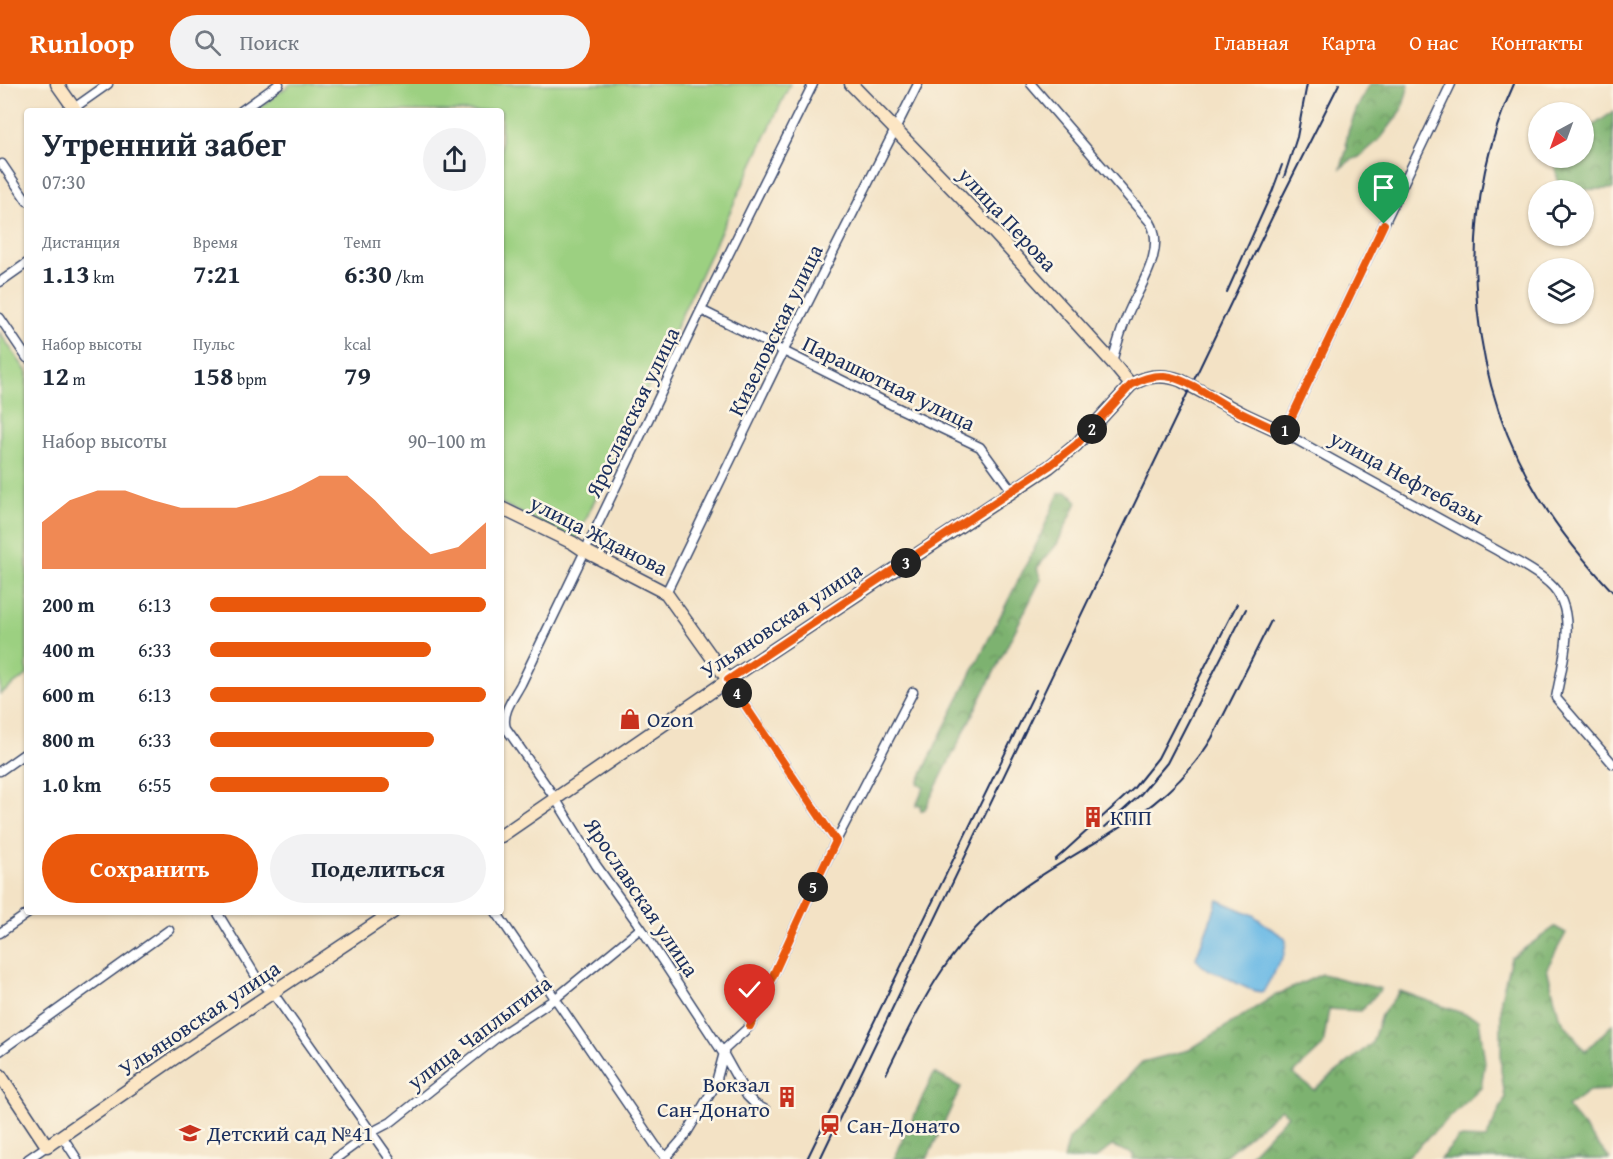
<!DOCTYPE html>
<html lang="ru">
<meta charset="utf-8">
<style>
:root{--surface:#fff;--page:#f2f2f3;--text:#1f2937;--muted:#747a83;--accent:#ea580c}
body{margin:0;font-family:"Gentium Book Plus",serif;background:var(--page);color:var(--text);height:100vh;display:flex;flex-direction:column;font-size:22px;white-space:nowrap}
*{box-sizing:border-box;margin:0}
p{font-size:20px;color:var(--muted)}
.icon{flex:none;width:33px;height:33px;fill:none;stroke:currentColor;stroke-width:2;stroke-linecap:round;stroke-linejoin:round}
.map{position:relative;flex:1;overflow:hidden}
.details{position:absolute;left:24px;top:24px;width:480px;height:807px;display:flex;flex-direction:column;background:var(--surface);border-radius:6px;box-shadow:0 2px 4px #0004}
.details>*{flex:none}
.needle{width:39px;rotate:221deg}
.buttons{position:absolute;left:1528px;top:18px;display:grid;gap:12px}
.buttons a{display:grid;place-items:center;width:66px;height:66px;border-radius:50%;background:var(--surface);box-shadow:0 2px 4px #0004;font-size:30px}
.pin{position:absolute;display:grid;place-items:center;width:51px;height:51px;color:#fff;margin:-62px -26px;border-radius:50% 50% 50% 0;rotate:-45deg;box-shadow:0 0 6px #0007}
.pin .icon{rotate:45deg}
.km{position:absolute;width:30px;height:30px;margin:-15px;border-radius:50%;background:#222;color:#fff;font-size:16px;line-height:30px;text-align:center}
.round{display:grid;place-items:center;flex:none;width:63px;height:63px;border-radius:32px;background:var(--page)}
.headline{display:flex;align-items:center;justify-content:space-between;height:102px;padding:0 18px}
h1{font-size:33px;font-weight:800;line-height:45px}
.metrics{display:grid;grid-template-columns:repeat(3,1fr);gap:9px;height:102px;padding:6px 18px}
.metrics div{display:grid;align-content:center}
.metrics b{font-size:26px;font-weight:800}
.metrics small{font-size:16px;font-weight:400}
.metrics p{font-size:16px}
.chart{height:168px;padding:12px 18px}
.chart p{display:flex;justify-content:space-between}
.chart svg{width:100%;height:108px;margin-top:6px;fill:var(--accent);opacity:.7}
.cta{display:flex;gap:12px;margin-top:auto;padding:12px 18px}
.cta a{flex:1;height:69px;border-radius:36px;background:var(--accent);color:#fff;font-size:24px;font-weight:800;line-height:69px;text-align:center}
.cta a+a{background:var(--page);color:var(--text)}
ul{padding:0 18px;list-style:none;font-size:20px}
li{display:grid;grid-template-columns:96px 72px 1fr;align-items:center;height:45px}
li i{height:15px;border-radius:8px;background:var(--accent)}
header{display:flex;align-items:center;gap:36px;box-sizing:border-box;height:84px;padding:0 30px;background:var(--accent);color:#fff}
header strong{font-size:28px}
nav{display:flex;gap:33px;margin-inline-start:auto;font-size:21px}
.search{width:420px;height:54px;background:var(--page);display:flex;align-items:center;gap:15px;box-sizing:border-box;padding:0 21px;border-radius:33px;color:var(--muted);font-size:22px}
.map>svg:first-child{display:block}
</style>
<header>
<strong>Runloop</strong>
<div class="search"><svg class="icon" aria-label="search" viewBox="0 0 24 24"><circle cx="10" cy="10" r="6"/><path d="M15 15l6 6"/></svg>Поиск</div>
<nav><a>Главная</a><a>Карта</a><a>О нас</a><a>Контакты</a></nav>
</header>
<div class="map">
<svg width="1613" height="1075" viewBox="0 0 1613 1075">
<defs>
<pattern id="forest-crowns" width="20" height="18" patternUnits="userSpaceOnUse" patternTransform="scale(1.5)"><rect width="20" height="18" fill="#7db26f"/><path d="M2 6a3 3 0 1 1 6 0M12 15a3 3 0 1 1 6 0" fill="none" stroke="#66915e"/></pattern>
</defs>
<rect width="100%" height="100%" fill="#fcf5e5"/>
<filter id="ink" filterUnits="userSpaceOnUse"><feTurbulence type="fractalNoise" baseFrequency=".0167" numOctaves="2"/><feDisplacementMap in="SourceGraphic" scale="12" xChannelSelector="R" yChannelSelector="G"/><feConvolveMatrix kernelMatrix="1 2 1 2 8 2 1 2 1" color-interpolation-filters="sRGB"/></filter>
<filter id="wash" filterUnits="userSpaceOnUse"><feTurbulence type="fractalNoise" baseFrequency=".008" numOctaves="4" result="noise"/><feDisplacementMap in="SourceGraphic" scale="24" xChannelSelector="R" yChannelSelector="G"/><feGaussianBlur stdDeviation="1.35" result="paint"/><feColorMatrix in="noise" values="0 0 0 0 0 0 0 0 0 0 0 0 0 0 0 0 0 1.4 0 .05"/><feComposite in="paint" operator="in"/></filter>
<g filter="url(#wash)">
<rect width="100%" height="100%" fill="#f3e2c5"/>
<path fill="url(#forest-crowns)" stroke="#4c7066" stroke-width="1.5" d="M1370,0H1409L1402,26L1381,54L1359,73L1351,76L1341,84L1347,64L1346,58L1348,48L1357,24Z
M1613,28V105L1560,106L1555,83L1560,74H1584V48Z
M1066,408L1072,411L1077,418L1057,460L1037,484L1041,495L925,725L921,727L920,721L916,722L924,703L918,699L939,654L1039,455L1059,409Z
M1555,843L1566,849L1547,884L1559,932L1585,967L1613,940V1002L1609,1006L1589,1007L1567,1023L1610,1075H1440L1459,1054L1486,1055L1505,1014L1501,986V914L1511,874Z
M1322,890L1381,905L1361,927L1329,925L1323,962L1293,990L1314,1006L1372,959L1381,931L1400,907L1479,935L1485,978L1481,1004L1405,1075H1246L1288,1031L1281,1025L1221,1075H1133V1070L1112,1062L1095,1075H1064L1069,1055L1142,978L1189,966L1274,912Z
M934,989L961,1003L927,1075H894Z"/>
<path fill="#9cd081" stroke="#5c8070" stroke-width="1.5" d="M291,0H790L576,456L501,419V27H255Z
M0,249L27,288V591L0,610Z"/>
<path fill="#6bb9e5" stroke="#4374a2" stroke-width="1.5" d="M1218,816L1253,831L1273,846L1284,853L1286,857L1284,871L1263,908C1250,907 1239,901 1228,894C1217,888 1202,886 1196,874Z"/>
</g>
<g filter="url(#ink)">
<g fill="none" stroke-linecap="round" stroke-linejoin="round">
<defs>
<path id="street" d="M1031,0L1150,138C1166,164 1141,201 1130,225C1122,242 1117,260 1112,278
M1451,0L1284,349L1498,467C1515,477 1535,486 1549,499C1580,526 1562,579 1556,614L1613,680
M74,24L108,0
M241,27L279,0
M2,80L27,117
M0,198L27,179
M701,226L894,322L980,363L1012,407
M0,234L27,274
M666,509L783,268L918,0
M728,596L836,757
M0,687L27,668
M217,828L257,894L273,909L390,1075
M496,828L656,1062L663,1070L668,1073
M0,849L30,828
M0,967L169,846
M766,1026L755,1020L747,1012L723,969L641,844L596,781L555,714L506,644C501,629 514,613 521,600L701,226L813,0
M62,1052L77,1075
M28,1075L47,1062
M335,1075L372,1048L391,1038L499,952L556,914L641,844
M665,1075L685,1052L715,1002L725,965L750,942L806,819L836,757L913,608"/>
<path id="secondary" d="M57,0L76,27
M851,0L980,133L1112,278L1131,301
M501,424L573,459L585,467L666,509L728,596
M501,752L728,596L1049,383L1076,361L1131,301C1147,291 1162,290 1180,296L1245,331L1284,349
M0,991L47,1062L173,975L393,828"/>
</defs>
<use href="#street" stroke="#3b4a6d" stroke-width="11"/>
<use href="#secondary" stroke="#3b4a6d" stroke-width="15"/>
<use href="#street" stroke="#fff" stroke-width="8"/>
<use href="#secondary" stroke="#fce6c4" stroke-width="12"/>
<path stroke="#1b2f5e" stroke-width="2" d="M1514,0C1457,123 1464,277 1529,396C1551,437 1581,474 1613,508
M1284,93L1297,53L1307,0
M1227,208L1272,108L1282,81
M1105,743L1140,711L1167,679L1246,525
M1055,776L1133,705L1158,674L1237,520
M886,990C917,926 946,865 1003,819C1073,762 1164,736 1212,654L1271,537
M807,1075L1036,606
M820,1075L1191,302L1278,121L1339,0"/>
</g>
</g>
<g fill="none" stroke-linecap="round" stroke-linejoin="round" filter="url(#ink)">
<defs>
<path id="route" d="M750,942L806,819L836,757L728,596L1049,382L1076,361L1131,301C1143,294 1156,290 1171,293C1190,298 1208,311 1225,321C1244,331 1264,340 1284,349L1384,140"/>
</defs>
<use href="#route" stroke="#fff" stroke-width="12"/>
<use href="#route" stroke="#ea580c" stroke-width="8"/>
</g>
<defs>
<symbol id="shop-bare" viewBox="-9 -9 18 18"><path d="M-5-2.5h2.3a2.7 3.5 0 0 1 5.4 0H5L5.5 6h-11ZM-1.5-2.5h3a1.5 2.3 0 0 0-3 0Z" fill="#c8321e" stroke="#fcf5e5" stroke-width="2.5" paint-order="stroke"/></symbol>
<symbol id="building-bare" viewBox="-9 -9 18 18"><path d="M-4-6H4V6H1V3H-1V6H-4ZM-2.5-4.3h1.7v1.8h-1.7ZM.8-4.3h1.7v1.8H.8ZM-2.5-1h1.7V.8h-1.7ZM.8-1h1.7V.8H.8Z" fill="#c8321e" stroke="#fcf5e5" stroke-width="2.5" paint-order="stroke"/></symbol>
<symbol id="station-bare" viewBox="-9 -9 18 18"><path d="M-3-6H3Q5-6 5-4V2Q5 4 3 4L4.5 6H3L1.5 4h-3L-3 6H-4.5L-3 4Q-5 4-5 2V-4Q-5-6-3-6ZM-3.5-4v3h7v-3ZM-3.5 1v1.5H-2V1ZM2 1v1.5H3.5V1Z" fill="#c8321e" stroke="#fcf5e5" stroke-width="2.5" paint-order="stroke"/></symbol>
<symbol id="school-bare" viewBox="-9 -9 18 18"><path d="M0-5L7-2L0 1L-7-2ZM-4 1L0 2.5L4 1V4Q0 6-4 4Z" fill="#c8321e" stroke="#fcf5e5" stroke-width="2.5" paint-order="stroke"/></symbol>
</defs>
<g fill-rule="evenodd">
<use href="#shop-bare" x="615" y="620" width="30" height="30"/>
<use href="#building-bare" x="1078" y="718" width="30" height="30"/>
<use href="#building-bare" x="772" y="998" width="30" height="30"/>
<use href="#station-bare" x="815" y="1026" width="30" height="30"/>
<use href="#school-bare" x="175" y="1034" width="30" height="30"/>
</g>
<g text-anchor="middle" stroke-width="5" stroke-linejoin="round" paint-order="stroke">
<g font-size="22" fill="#1b2f5e" stroke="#fcf5e5">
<text transform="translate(1008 135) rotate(47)" y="8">улица Перова</text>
<text transform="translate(775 246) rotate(-64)" y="8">Кизеловская улица</text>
<text transform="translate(889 299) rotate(26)" y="8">Парашютная улица</text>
<text transform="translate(632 328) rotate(-64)" y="8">Ярославская улица</text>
<text transform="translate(1407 393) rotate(29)" y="8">улица Нефтебазы</text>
<text transform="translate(599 451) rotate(27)" y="8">улица Жданова</text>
<text transform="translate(781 536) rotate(-34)" y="8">Ульяновская улица</text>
<text transform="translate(642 813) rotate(56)" y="8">Ярославская улица</text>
<text transform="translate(199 934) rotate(-34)" y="8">Ульяновская улица</text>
<text transform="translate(479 948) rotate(-37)" y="8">улица Чаплыгина</text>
</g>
<g font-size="22" fill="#1b2f5e" stroke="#fcf5e5" text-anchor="start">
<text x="647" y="643">Ozon</text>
<text x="1110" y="741">КПП</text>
<text x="770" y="1008" text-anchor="end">Вокзал<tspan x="770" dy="25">Сан-Донато</tspan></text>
<text x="847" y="1049">Сан-Донато</text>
<text x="207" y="1057">Детский сад №41</text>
</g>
</g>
</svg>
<div class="buttons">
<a><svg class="needle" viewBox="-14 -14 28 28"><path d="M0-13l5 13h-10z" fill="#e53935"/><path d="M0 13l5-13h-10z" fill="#747a83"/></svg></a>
<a><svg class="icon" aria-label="locate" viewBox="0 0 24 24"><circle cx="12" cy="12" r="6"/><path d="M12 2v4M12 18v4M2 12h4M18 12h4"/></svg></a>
<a><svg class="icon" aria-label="layers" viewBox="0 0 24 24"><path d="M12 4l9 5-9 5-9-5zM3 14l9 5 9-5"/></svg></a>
</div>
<div class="pin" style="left:1384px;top:140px;background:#1e9e55"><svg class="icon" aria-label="arrive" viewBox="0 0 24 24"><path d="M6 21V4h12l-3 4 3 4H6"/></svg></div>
<div class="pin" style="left:750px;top:942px;background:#d93025"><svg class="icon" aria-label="check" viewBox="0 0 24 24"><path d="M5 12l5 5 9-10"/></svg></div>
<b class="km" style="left:1285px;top:346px">1</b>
<b class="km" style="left:1092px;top:345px">2</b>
<b class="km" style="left:906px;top:479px">3</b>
<b class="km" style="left:737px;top:609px">4</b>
<b class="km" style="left:813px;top:803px">5</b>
<section class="details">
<div class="headline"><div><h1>Утренний забег</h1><p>07:30</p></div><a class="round"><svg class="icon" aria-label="share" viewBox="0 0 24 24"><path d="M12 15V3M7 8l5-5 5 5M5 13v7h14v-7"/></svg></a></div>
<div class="metrics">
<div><p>Дистанция</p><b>1.13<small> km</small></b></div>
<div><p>Время</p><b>7:21</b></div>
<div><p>Темп</p><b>6:30<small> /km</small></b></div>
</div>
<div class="metrics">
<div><p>Набор высоты</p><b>12<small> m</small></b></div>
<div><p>Пульс</p><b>158<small> bpm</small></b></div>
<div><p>kcal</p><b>79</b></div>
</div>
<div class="chart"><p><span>Набор высоты</span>90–100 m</p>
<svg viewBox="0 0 160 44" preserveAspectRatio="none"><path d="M0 44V25L10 16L20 12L30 12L40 16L50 19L60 19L70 19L80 16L90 12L100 6L110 6L120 16L130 28L140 38L150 35L160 25V44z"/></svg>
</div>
<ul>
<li><b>200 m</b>6:13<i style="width:100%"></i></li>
<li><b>400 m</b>6:33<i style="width:80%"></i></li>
<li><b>600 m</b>6:13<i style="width:100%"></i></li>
<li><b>800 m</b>6:33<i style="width:81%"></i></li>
<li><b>1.0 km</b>6:55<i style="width:65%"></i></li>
</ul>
<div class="cta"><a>Сохранить</a><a>Поделиться</a></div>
</section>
</div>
